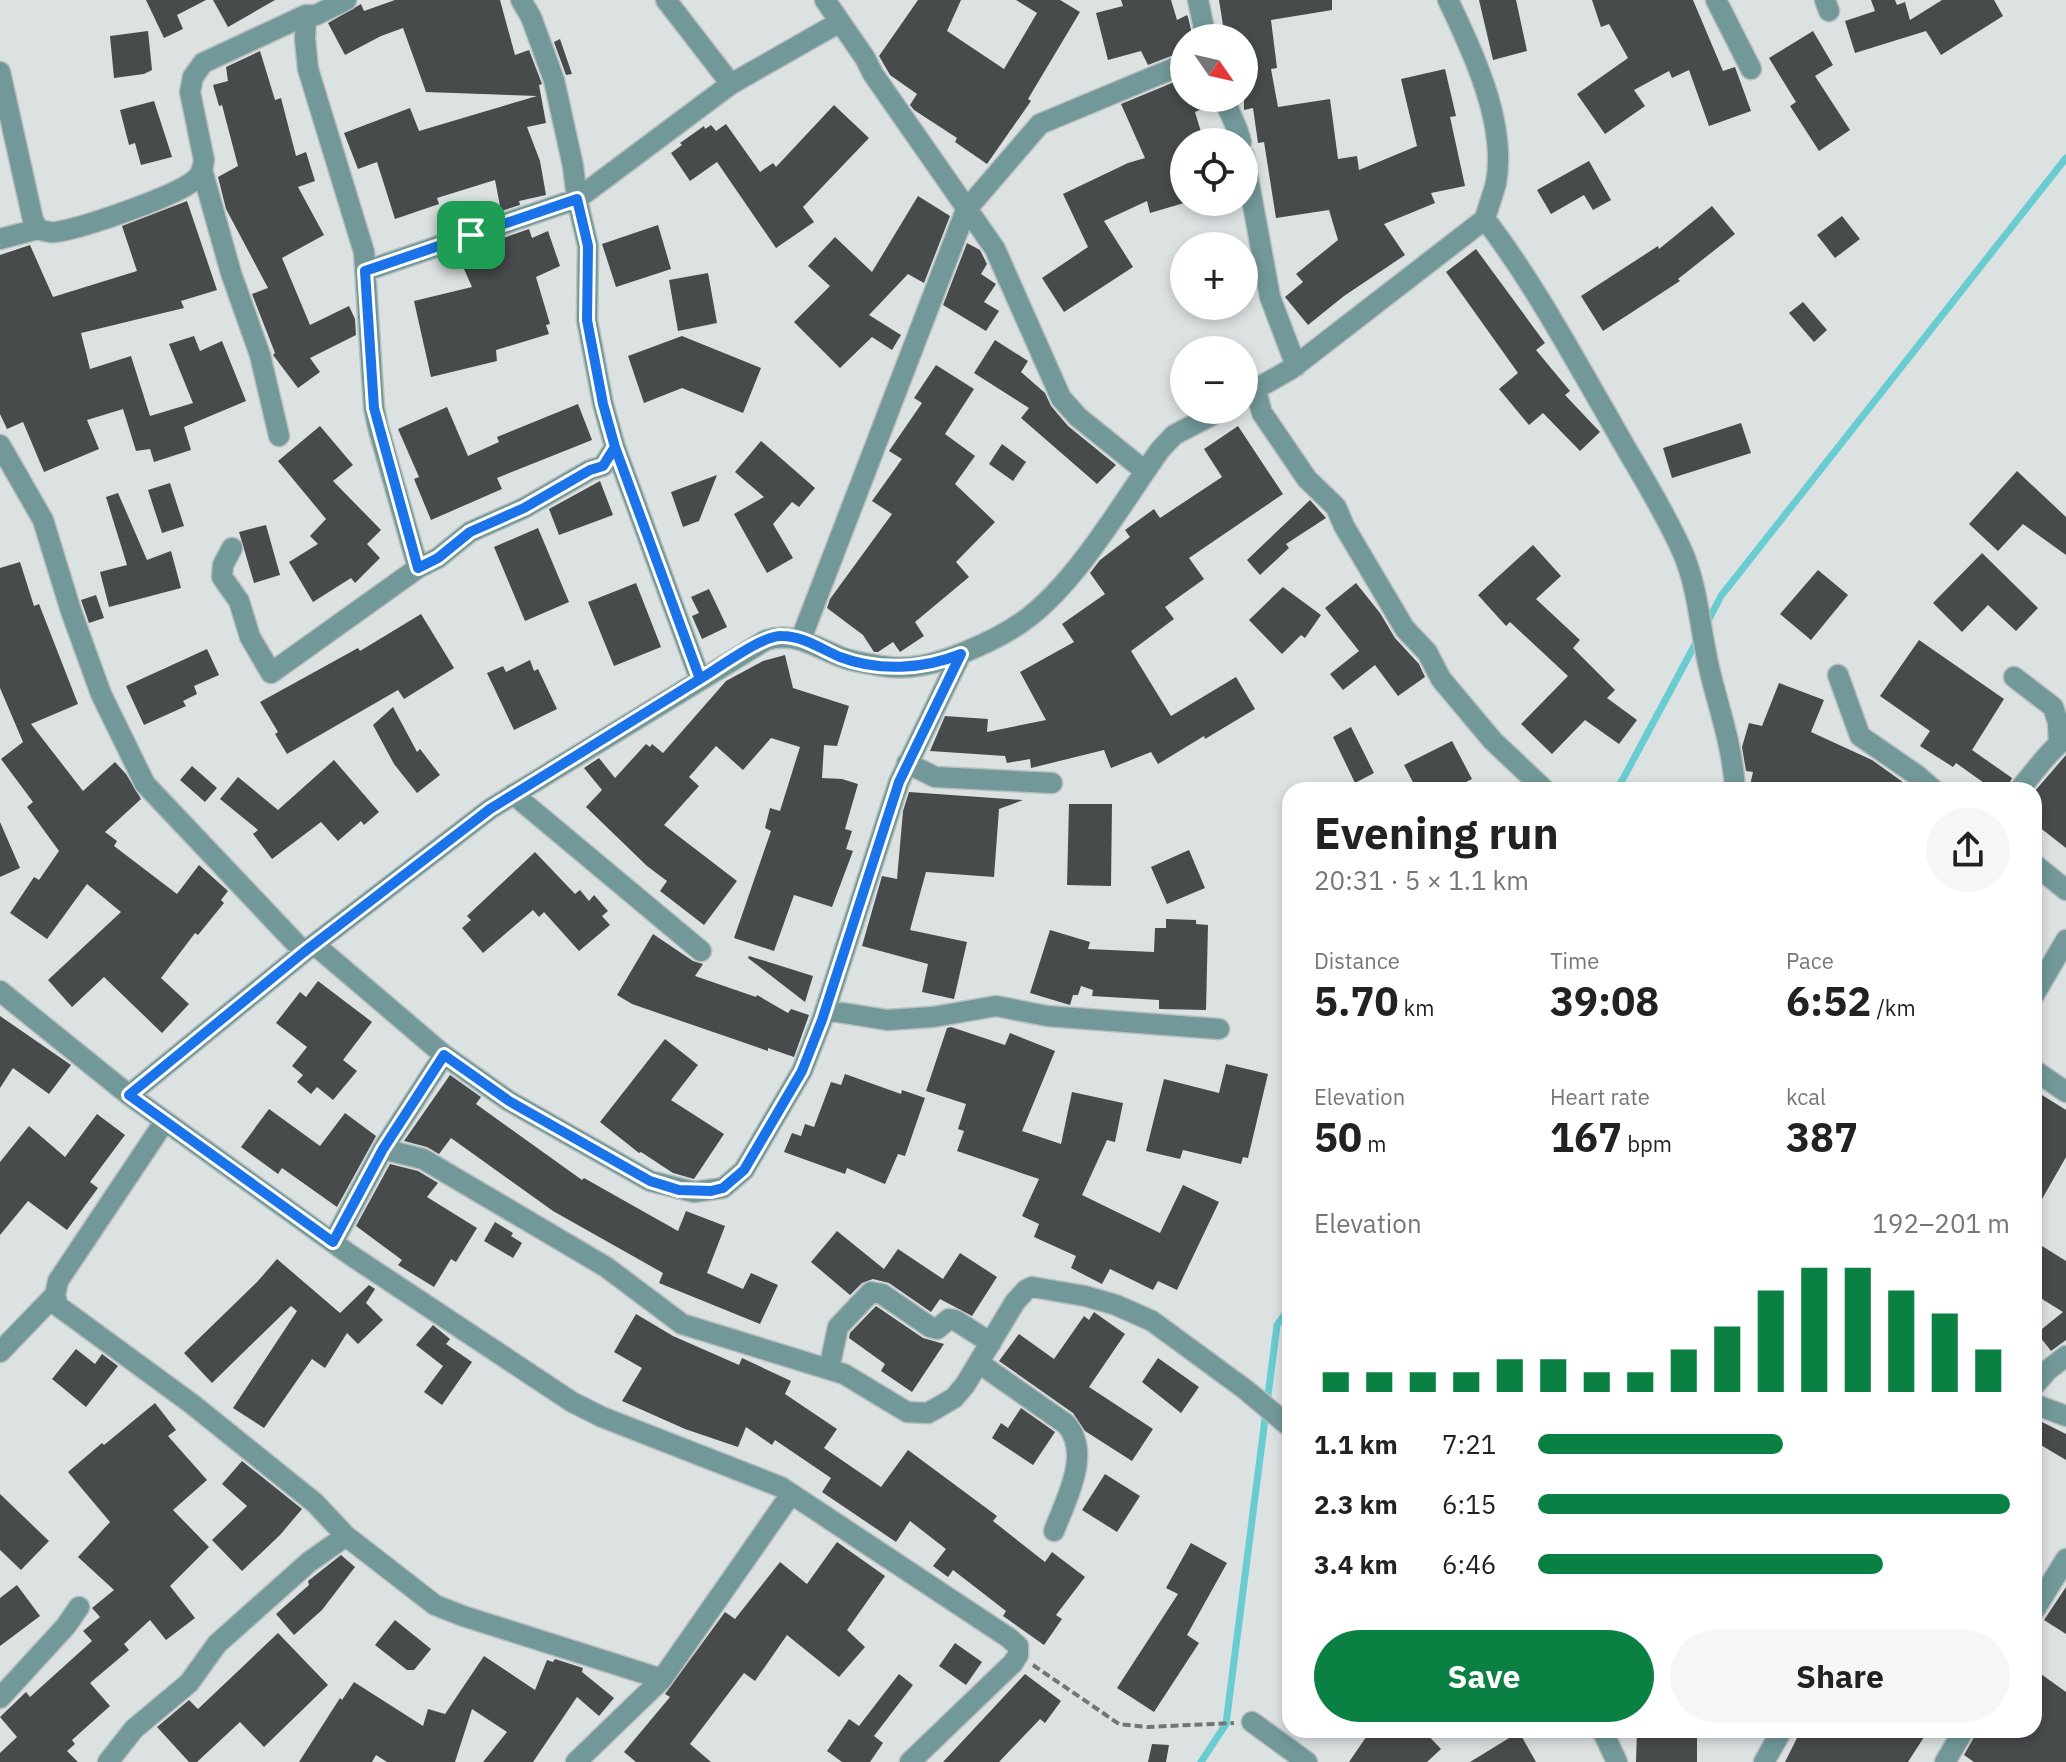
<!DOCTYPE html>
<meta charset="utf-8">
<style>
:root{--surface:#fff;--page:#f6f6f6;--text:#222;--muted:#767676;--accent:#0b8043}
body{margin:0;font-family:"IBM Plex Sans",sans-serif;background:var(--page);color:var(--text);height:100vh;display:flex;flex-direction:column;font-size:30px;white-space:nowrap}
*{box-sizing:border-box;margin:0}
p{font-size:26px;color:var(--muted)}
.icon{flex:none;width:44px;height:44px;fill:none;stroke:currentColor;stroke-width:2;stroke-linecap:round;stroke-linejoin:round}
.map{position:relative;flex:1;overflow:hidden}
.panel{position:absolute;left:1282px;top:782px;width:760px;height:956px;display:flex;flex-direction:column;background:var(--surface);border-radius:24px;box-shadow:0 4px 12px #0003}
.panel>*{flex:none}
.needle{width:52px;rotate:124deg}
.buttons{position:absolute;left:1170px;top:24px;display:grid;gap:16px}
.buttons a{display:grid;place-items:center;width:88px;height:88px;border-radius:50%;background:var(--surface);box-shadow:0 4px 12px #0003;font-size:40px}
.pin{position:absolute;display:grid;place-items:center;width:68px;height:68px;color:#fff;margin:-34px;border-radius:16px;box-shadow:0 4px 12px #0006}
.round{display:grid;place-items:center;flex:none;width:84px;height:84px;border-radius:42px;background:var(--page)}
.summary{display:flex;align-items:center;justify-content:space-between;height:136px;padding:0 32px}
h1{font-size:44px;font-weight:800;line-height:60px}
.stats{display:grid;grid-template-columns:repeat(3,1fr);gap:12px;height:136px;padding:8px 32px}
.stats div{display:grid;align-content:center}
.stats b{font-size:40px;font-weight:800}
.stats small{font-size:22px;font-weight:400}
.stats p{font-size:22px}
.chart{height:224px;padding:16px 32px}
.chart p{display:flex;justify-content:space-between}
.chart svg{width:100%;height:144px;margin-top:8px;stroke:var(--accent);stroke-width:6}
.button{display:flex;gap:16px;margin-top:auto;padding:16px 32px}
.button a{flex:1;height:92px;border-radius:48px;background:var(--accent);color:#fff;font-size:32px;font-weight:800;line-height:92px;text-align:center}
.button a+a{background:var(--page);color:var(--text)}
ul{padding:0 32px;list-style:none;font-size:26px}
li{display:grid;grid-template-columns:128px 96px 1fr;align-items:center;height:60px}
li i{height:20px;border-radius:10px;background:var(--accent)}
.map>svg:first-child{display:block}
</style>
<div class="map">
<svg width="2066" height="1762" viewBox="0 0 2066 1762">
<rect width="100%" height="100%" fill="#dce1e1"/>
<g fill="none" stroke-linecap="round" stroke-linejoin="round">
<path stroke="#69ccd0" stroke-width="7" d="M1706,625L1721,596L2066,158
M1617,790L1698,639
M1201,1762L1226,1724L1277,1325L1290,1307"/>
</g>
<path fill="#484b4b" d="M146,0H206L177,15L183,29L164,38Z
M213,0H275L228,27Z
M395,0H500L515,55L529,50L542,84L539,85L546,123L527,127L540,161L546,195L519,201L520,205L501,211L495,180L437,198L439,204L395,219L377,162L358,169L344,133L410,108L419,131L537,96L426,92L403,28L381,36L345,55L328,23L361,4L364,11Z
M918,0H961L947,31L1004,69L1037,13L1016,0H1060L1080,12L1028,99L1031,101L987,164L955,142L957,138L914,110L910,105L917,94L890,75L879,56Z
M1121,0H1171L1177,20L1187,15L1188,17L1193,38H1184V51L1148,65L1141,51L1108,60L1096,13L1123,6Z
M1219,0H1332V10L1271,20L1277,68L1271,69L1278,107L1330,99L1338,159L1357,156L1359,170L1417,146L1401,79L1445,69L1456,116L1450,117L1465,186L1431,193L1435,203L1384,224L1405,255L1344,296L1308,325L1285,297L1303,282L1296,274L1338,240L1329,210L1276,218L1264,142L1258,143L1253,108L1244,110V38H1225Z
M1479,0H1516L1527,51L1493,60Z
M1592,0H1693L1723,71L1735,67L1751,111L1709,126L1689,70L1672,78L1669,71L1634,90L1645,106L1605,134L1577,94L1628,58L1609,24L1601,27Z
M1871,0H1895L1897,5L1905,2L1910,20L1942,0H1994L2003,16L1941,55L1926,31L1855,53L1845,21L1875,11Z
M148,31L152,70L144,74L114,78L110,36Z
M1813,31L1833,65L1815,76L1850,130L1819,151L1790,106L1796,102L1769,58Z
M560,39L572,74L566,75L554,42Z
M260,51L275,100L281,98L296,156L306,152L315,181L298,187L324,235L282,258L310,325L349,306L355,319L356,335L310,358L320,372L298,388L273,355L275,353L252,294L268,288L226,209L218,177L238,166L222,105L219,106L213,85L228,81L226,67Z
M1184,78V98H1211L1212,104L1195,112L1204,142H1184V203L1150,213L1147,201L1104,221L1133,267L1064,312L1042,278L1088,247L1063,194L1128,163L1145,158L1121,104Z
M154,101L172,157L141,165L135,143L129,145L120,110Z
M834,105L869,138L803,207L814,222L776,248L717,162L690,181L671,153L682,145L680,143L704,126L705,129L711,125L716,131L726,124L760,172L773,163L776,167Z
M1589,161L1611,200L1593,210L1584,195L1551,214L1537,190Z
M918,196L950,216L924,283L908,274L869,315L901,335L892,350L872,337L840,368L794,322L830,286L808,266L835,237L872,272Z
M187,201L217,290L181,301L184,308L81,333L90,369L131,356L150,416L193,403L169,344L194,336L200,351L222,341L246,401L184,427L191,450L154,462L150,449L136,451L123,409L87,420L99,449L44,472L23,422L7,429L0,414V255L30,245L53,297L137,271L122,226Z
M1712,206L1735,234L1678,279L1680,281L1603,331L1581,296L1658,246L1659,249Z
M1842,216L1860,239L1835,258L1817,235Z
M658,225L671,269L616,287L602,244Z
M529,229L532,238L548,231L560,266L536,277L550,324L546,325L549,334L496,350L497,361L431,377L414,301L472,287L464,269L490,257L486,244Z
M967,243L980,250L987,264L981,274L996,284L984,302L999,311L986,331L943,305Z
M1476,249L1545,343L1536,350L1570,391L1565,395L1600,432L1580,451L1543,413L1529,425L1499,389L1518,373L1446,272Z
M708,273L717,323L678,331L669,280Z
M1803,302L1827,330L1814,342L1789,313Z
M682,336L761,368L743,413L682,388L644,403L628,356Z
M995,340L1028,361L1021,372L1045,393L1051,406L1068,426L1116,465L1097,484L1021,418L1029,408L974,373Z
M936,365L974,389L945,434L975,456L955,484L995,522L956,562L969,577L915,622L924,636L900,652L893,642L878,652H874L863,635L827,608L830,599L892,514L872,501L902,459L889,451L922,403L914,398Z
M578,404L592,440L497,478L502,489L431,520L414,479L419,477L398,429L447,407L468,456L499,442L497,437Z
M1741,423L1751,453L1672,478L1663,448Z
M320,426L353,465L333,481L381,530L367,544L380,558L355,583L351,578L313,602L289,562L318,544L310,536L326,519L278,461Z
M1238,426L1283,494L1189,558L1204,579L1165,607L1174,619L1131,651L1171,716L1236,677L1255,709L1205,739L1204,736L1158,764L1151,752L1111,768L1104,750L1031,768L1030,759L1007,763L1005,756L930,751L945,716L988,719L987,732L1046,720L1020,672L1074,642L1062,624L1105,594L1090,573L1100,560L1130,537L1125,530L1154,509L1160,518L1222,477L1204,449Z
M761,441L815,488L799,507L792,502L773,524L793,558L767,573L734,514L764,497L735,472Z
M1002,444L1026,462L1013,481L989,464Z
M2017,471L2066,517V555L2023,524L1998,551L1969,524Z
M717,475L699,521L683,527L671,492Z
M600,481L613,515L559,535L549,509Z
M170,483L184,526L162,533L148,490Z
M118,493L147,560L171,551L181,588L109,607L100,572L127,565L106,497Z
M1310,500L1326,518L1286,544L1289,548L1260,575L1247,560Z
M266,525L280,575L254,583L239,532Z
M538,528L569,602L525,621L494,547Z
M1533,545L1561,576L1536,599L1580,640L1573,648L1615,690L1607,698L1637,720L1619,744L1585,720L1552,754L1521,724L1568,676L1510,622L1506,626L1478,595Z
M1982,553L2038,608L2016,631L1988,605L1962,632L1933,603Z
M20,562L34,606L39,604L78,704L31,724L83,791L115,762L126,774L141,799L105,832L117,841L114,846L177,894L199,865L228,891L221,900L224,903L198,935L195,933L161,978L189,1004L162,1033L104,977L72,1007L48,980L121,912L87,884L47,939L10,913L34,877L39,880L59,851L27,807L33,802L1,759L23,742L0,688V568Z
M1818,570L1848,595L1811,640L1780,614Z
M636,583L661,647L614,666L588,602Z
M1356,583L1380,613L1395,638L1419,664L1425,677L1398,696L1375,665L1343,690L1330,674L1359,651L1325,608Z
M1283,587L1321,615L1305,638L1301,635L1282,654L1249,620Z
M709,589L727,627L702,639L692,616L699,613L691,597Z
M96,595L104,618L89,623L81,600Z
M421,614L454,668L404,699L398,690L287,754L275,734L278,732L260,702L358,648L360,651Z
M1919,640L2004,699L1972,750L2012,778L2006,790H1994L1956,763L1953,767L1920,746L1930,731L1880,696Z
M207,649L219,675L194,686L197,694L183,701L186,706L144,725L126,686Z
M785,655L793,688L849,706L837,746L824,745L822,778L842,779L858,784L845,829L852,831L846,849L853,851L832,907L794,895L774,951L734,938L771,831L765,828L770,808L780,811L800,747L771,738L743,770L716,746L689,777L699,786L664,825L737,881L704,925L660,891L667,881L647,866L586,807L602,790L584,768L599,758L615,778L646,744L650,747L652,744L663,753L726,681L763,661Z
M530,660L534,671L538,669L557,709L514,730L487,673L503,666L506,672Z
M1779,683L1824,700L1811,732L1872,760L1914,790H1749L1753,772L1746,771L1742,747L1749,723L1762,726Z
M393,707L417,752L420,749L440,775L417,793L394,764L373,725Z
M1351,727L1374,773L1355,783L1333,737Z
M1452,741L1472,779L1450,790H1417L1404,765Z
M2066,755V848L2034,823V792Z
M334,760L379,812L364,825L361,821L338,841L321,822L272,859L253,834L258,830L220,799L238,777L278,810Z
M192,766L217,788L205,802L180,780Z
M909,792L1023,800L999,809L994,877L926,872L910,930L967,942L954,999L922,992L928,964L862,946L882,876L897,879L903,811Z
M1069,804H1112L1111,886L1067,885Z
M0,822L20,868L0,877Z
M1189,850L1205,888L1167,904L1151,867Z
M535,852L575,894L580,890L589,901L594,895L608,911L602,916L610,925L579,951L544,912L539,917L533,910L483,953L462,928L471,920L467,916Z
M1166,919L1196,920V924L1208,925L1206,1010L1159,1009V1000L1092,996L1093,990L1081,986L1078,995H1073L1070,1005L1030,993L1050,930L1090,942L1088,949L1154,952L1155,928H1166Z
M653,934L693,961L703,964L695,976L756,997L757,995L788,1013L791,1009L809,1015L794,1057L768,1048V1051L632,1004L617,995Z
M749,956L813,976L805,1002L748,958Z
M318,981L372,1022L343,1060L357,1071L333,1100L317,1087L311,1094L297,1082L303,1075L292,1066L307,1047L276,1023L300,992L306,997Z
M0,1016L71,1065L49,1094L13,1068L0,1088Z
M951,1027L1005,1045L1010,1033L1055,1051L1022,1131L1061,1144L1072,1092L1123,1103L1115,1142L1107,1140L1082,1195L1160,1233L1183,1185L1219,1202L1177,1290L1158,1281L1153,1290L1110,1269L1102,1284L1071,1268L1076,1256L1034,1237L1039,1224L1022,1216L1039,1179L957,1151L964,1131L958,1129L966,1104L926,1091L947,1028Z
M665,1039L698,1065L671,1100L724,1134L694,1179L673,1173L641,1152L639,1153L600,1122Z
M1226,1064L1268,1074L1248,1158L1243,1157L1241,1164L1183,1150L1180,1159L1146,1151L1164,1079L1219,1093Z
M845,1074L901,1094L902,1090L925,1098L905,1156L898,1154L885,1184L847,1168L845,1174L784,1152L792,1133L801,1136L805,1124L814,1127L831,1082L841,1085Z
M450,1075L481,1097L476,1104L582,1180L584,1178L678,1231L686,1211L725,1226L707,1273L743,1289L751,1273L778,1285L760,1324L659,1283L663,1273L553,1211L451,1138L439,1154L427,1147L404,1141Z
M2034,1090L2066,1110V1157L2034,1213V1163L2041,1152L2034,1148Z
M269,1109L320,1146L345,1113L376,1136L337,1207L282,1168L278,1174L241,1147Z
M97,1114L125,1135L90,1182L98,1188L67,1230L28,1201L0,1235V1162L29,1126L65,1157Z
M390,1164L418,1171L438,1183L427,1197L477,1228L456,1262L451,1259L434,1287L398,1265L402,1260L356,1226Z
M495,1222L513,1233L511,1236L522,1243L513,1258L484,1241Z
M837,1231L884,1269L898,1249L943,1279L960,1253L997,1277L972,1316L940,1299L931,1312L889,1283L873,1279L862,1283L850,1295L811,1262Z
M2034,1241L2066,1261V1340L2051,1351L2037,1333L2063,1312L2034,1294Z
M277,1259L340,1313L369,1285L375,1289L366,1303L383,1320L358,1344L347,1333L325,1368L312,1359L264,1428L233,1408L297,1311L291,1306L212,1383L184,1353L258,1281Z
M876,1306L923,1338L944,1344L912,1392L881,1371L885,1364L849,1338L850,1333Z
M1094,1312L1125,1334L1089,1387L1153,1429L1132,1461L1085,1431L1073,1413L999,1361L1019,1334L1054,1359L1084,1316L1089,1320Z
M636,1314L673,1336L739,1365L742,1358L791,1381L785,1394L837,1429L824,1448L881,1487L908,1450L997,1516L993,1521L1045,1562L1052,1552L1085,1577L1056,1615L1062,1619L1044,1645L1003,1616L1006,1611L953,1570L948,1577L933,1566L946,1549L910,1521L896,1542L822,1492L831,1478L775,1440L772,1445L746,1427L738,1447L685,1429L622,1401L642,1368L614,1352Z
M433,1325L450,1339L446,1344L472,1362L442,1405L424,1392L443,1366L416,1345Z
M76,1349L95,1364L102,1354L118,1366L86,1407L52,1379Z
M1158,1358L1199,1387L1181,1413L1142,1382Z
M155,1403L176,1430L168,1436L207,1480L173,1510L209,1547L170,1586L195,1618L166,1640L150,1620L124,1644L129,1650L90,1683L110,1706L72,1740L75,1744L67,1751L78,1762H0V1753L17,1737L0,1717L26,1692L30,1697L92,1641L83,1631L100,1617L92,1608L114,1590L78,1557L110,1522L68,1472L102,1443L104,1445Z
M1021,1408L1055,1432L1033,1465L992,1438L1001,1423L1008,1428Z
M2034,1418L2066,1434V1460L2034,1441Z
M242,1461L302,1509L280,1535L242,1571L212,1540L247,1506L222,1484Z
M1105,1474L1140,1496L1117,1532L1082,1510Z
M0,1494L49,1541L21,1570L0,1550Z
M837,1542L885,1576L847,1630L865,1647L839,1677L787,1635L755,1681L744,1673L690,1744L711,1762H636L624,1752L670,1697L665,1694L725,1612L735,1619L780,1562L807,1584Z
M1191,1543L1227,1563L1187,1635L1199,1643L1154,1712L1117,1688L1178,1594L1166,1588Z
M341,1555L355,1567L322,1610L294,1635L276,1614L309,1585L308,1581Z
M17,1585L40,1616L0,1646V1598Z
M2066,1587V1634L2044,1620Z
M395,1620L431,1649L414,1670H407L375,1645Z
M278,1633L328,1685L264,1747L240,1722L197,1762H189L157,1727L189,1700L198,1709Z
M955,1643L982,1662L966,1685L939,1666Z
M484,1656L535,1690L547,1660L553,1662L555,1659L583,1668L582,1672L614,1698L599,1716L577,1697L533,1762H483L507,1732L472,1709L455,1762H387L376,1755L372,1762H299L340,1698L342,1700L354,1682L423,1726L428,1709L445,1714Z
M2034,1669L2066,1692V1762H1974L1964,1755L1978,1730H2034Z
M899,1674L913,1685L874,1736L883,1743L870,1762H842L827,1751L849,1719L859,1726Z
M1025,1674L1061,1701L1045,1723L1040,1719L999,1762H943Z
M1371,1730H1423L1441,1749L1427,1762H1349Z
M1637,1730H1697V1762H1636Z
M1801,1730H1912L1924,1737L1908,1762H1785Z
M1519,1732L1536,1762H1470Z
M1152,1744L1169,1745L1166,1762H1148Z"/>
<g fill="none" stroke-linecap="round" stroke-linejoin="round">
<defs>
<path id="minor" d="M521,0L531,17L554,80L573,166L577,199L588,246L587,320L603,404L615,447L700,679
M666,0L731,84L840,22
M825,0L865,58L873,74L995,249L1061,398L1078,417L1145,471
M1198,0L1206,38
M1448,0C1473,52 1507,124 1496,183C1493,195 1488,207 1485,219C1533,282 1570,351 1610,420C1634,464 1663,507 1683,553C1699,591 1700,632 1710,672C1720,712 1733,749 1735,790
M1716,0L1751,69
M1825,0L1829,11
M306,15L305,39L308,69L364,252L374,408L378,427L418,568
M0,72L33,220L38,229C44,231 50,233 56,232C82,228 182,195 198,177C202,172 203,167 204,160L190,92L193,77L203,63L306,15H316L346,0
M1224,98C1229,114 1238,126 1241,142
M1244,156L1270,297L1296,366
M202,170L231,273L260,355L279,436
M0,239L38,229
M365,271L577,199L731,84
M1255,387L1262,413L1307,479L1336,507L1344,526L1405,629L1427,652L1441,679L1493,741L1545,790
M1247,394L1291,369L1485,219
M0,445L43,520L71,611L101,694L145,784L304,952
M232,548L223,565L222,577L239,601L250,637L271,673L418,568L438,558L470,532L524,508L590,470L603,466L615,447
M801,639L966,210L1040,124L1184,64
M1838,675L1860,736L1918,776L1934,790
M2014,677L2053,707L2058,722L2059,744C2043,758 2033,774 2019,790
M907,763L935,777L1052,783
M513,794L701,951
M2034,864L2066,890
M315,945L444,1055L509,1101L650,1181L694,1192L723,1188L744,1170L802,1071L822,1020L899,782L961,654
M0,991L129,1095L349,1254L572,1402L602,1417L781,1487L1009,1638L1018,1646V1655L1013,1663L910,1762
M2034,995L2066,940
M825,1010L887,1020L933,1017L996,1006L1047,1016L1219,1029
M2034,1070L2066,1092
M129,1095L304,952L490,809L766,640C795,631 815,647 841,657C853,662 869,664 882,666C911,671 938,663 965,652C987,643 1010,632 1029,617C1080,577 1122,503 1160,450L1174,435L1222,410
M165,1121L58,1281L55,1295L58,1306L192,1404L315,1503L346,1536L435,1605L463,1616L662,1679
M383,1149L423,1159L606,1267L682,1324L844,1374L907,1412L928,1413L954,1398L965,1385L1015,1302L1026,1290L1032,1287L1085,1296L1116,1305L1152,1321L1246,1390L1290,1427
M333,1242L383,1149L444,1055
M0,1352L55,1295
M979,1363L1066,1424C1092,1453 1066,1499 1054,1531
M829,1369L838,1327L871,1292L882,1294L930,1327L937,1329L949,1319L955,1320L991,1343
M2034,1386L2048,1370L2066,1356
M2034,1404L2066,1416
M2034,1611L2066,1559
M0,1698L66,1626L79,1607
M1252,1722L1307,1762
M1602,1730L1617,1762
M108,1762L134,1729L189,1683L217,1644L309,1562L346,1536
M576,1762L662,1679L791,1494
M1764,1762L1782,1730
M1945,1762L1964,1730"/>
</defs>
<use href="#minor" stroke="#b9bebe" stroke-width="23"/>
<path stroke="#737676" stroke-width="4" stroke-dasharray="8 4" stroke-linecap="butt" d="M1033,1665L1119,1724L1147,1727L1234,1723"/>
<use href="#minor" stroke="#729899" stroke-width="20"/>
</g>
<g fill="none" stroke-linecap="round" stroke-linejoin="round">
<defs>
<path id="route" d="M471,235L577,199L588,246L587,320L603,404L615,447L700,679L490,809L304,952L129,1095L333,1242L383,1149L444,1055L509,1101L650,1181L679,1190L711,1191L723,1188L744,1170L802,1071L822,1020L899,782L961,654C924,669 879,672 840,657C821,649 803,636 782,636C762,635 719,668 700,679L615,447L603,466L590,470L524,508L470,532L438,558L418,568L374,408L365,271L471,235"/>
</defs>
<use href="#route" stroke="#fff" stroke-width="16"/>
<use href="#route" stroke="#1a73e8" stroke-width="10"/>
</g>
</svg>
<div class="buttons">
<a><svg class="needle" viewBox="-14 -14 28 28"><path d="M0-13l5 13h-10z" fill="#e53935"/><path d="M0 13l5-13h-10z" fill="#767676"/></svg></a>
<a><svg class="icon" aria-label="locate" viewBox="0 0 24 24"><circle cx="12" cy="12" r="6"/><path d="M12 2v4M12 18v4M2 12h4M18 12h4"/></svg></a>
<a>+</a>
<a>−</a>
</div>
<div class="pin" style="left:471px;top:235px;background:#1e9e55"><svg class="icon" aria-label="arrive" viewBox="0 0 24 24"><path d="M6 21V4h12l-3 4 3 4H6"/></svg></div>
<section class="panel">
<div class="summary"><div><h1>Evening run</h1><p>20:31 · 5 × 1.1 km</p></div><a class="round"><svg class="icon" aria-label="share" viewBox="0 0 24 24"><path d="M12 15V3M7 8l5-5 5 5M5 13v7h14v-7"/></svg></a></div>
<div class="stats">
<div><p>Distance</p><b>5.70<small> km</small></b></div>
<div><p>Time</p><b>39:08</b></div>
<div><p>Pace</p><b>6:52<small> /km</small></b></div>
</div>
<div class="stats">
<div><p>Elevation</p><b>50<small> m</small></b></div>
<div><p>Heart rate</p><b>167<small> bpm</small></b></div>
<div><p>kcal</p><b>387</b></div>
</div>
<div class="chart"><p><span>Elevation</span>192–201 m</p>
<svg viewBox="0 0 160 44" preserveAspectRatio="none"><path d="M5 44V38M15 44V38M25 44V38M35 44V38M45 44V34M55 44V34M65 44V38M75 44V38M85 44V31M95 44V24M105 44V13M115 44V6M125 44V6M135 44V13M145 44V20M155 44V31"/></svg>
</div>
<ul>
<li><b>1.1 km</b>7:21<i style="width:52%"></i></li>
<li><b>2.3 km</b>6:15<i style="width:100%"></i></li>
<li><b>3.4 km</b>6:46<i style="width:73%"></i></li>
</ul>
<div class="button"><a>Save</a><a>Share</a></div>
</section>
</div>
